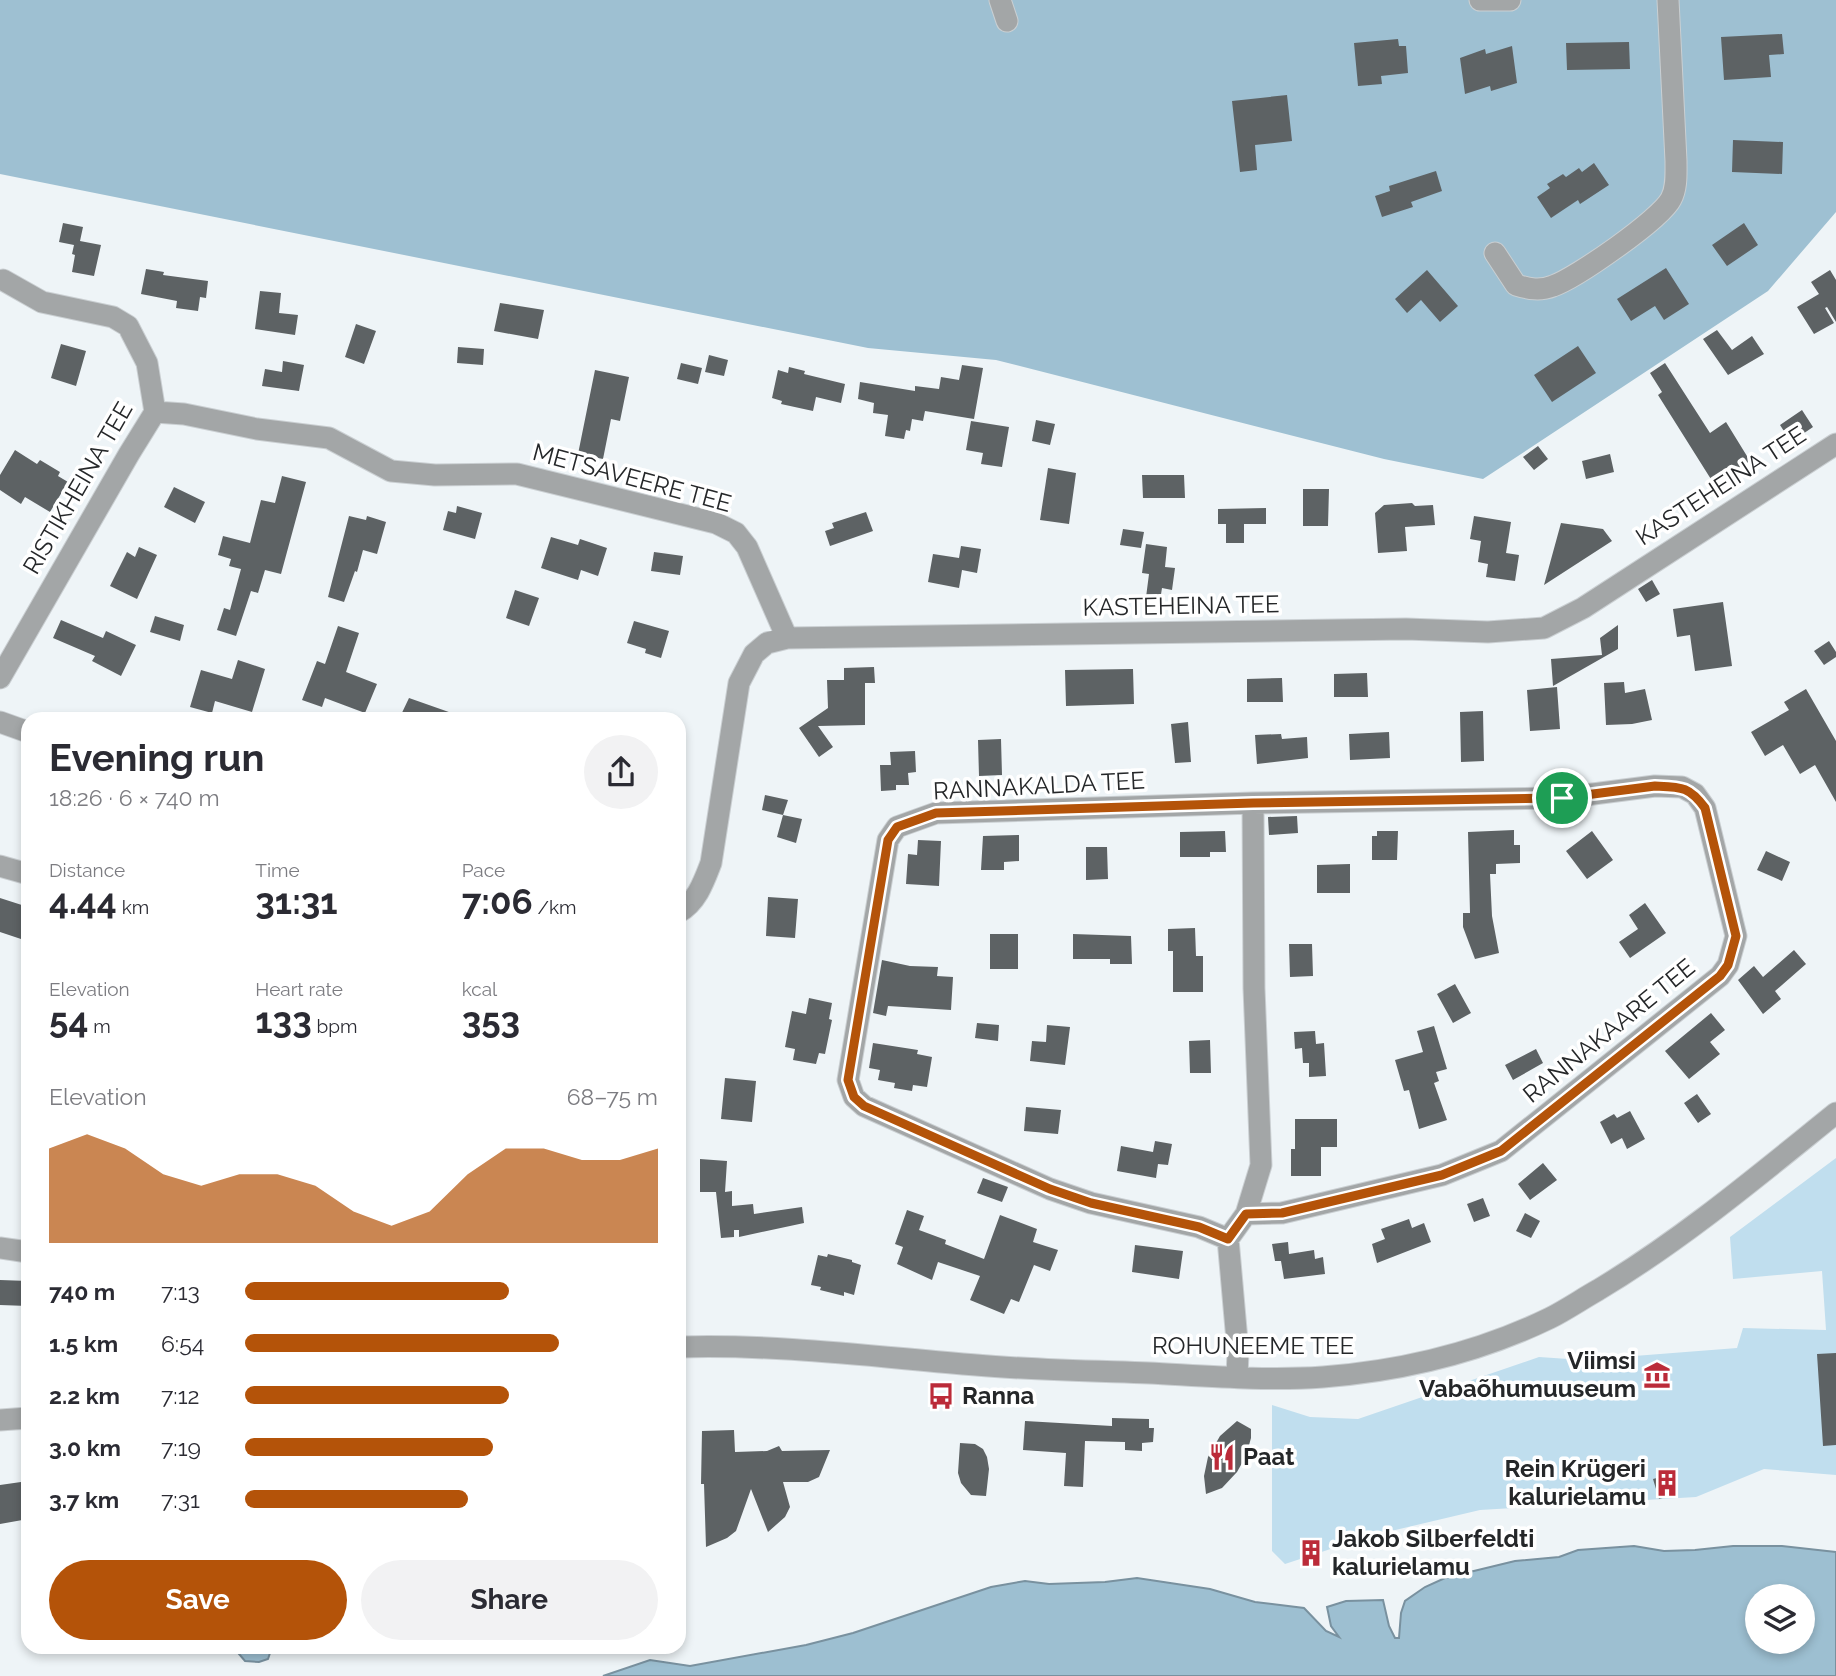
<!DOCTYPE html>
<meta charset="utf-8">
<style>
:root{--surface:#fff;--page:#f2f2f3;--text:#2b2b33;--muted:#7c7c81;--accent:#b45309}
body{margin:0;font-family:Raleway,sans-serif;background:var(--page);color:var(--text);height:100vh;display:flex;flex-direction:column;font-size:26px;white-space:nowrap}
*{box-sizing:border-box;margin:0}
p{font-size:23px;color:var(--muted)}
.icon{flex:none;width:38px;height:38px;fill:none;stroke:currentColor;stroke-width:2;stroke-linecap:round;stroke-linejoin:round}
.map{position:relative;flex:1;overflow:hidden}
.side{position:absolute;left:21px;top:712px;width:665px;height:942px;display:flex;flex-direction:column;background:var(--surface);border-radius:21px;box-shadow:0 4px 10px #0003}
.side>*{flex:none}
.controls{position:absolute;left:1745px;top:1584px;display:grid;gap:14px}
.controls a{display:grid;place-items:center;width:70px;height:70px;border-radius:50%;background:var(--surface);box-shadow:0 4px 10px #0003;font-size:35px}
.pin{position:absolute;display:grid;place-items:center;width:60px;height:60px;color:#fff;margin:-30px;border:4px solid #fff;border-radius:50%;box-shadow:0 2px 7px #0007}
.round{display:grid;place-items:center;flex:none;width:74px;height:74px;border-radius:37px;background:var(--page)}
.head{display:flex;align-items:center;justify-content:space-between;height:119px;padding:0 28px}
h1{font-size:38px;font-weight:700;line-height:52px}
.figures{display:grid;grid-template-columns:repeat(3,1fr);gap:10px;height:119px;padding:7px 28px}
.figures div{display:grid;align-content:center}
.figures b{font-size:35px;font-weight:700}
.figures small{font-size:19px;font-weight:400}
.figures p{font-size:19px}
.chart{height:196px;padding:14px 28px}
.chart p{display:flex;justify-content:space-between}
.chart svg{width:100%;height:126px;margin-top:7px;fill:var(--accent);opacity:.7}
.button{display:flex;gap:14px;margin-top:auto;padding:14px 28px}
.button a{flex:1;height:80px;border-radius:42px;background:var(--accent);color:#fff;font-size:28px;font-weight:700;line-height:80px;text-align:center}
.button a+a{background:var(--page);color:var(--text)}
ul{padding:0 28px;list-style:none;font-size:23px}
li{display:grid;grid-template-columns:112px 84px 1fr;align-items:center;height:52px}
li i{height:18px;border-radius:9px;background:var(--accent)}
.map>svg:first-child{display:block}
</style>
<div class="map">
<svg width="1836" height="1676" viewBox="0 0 1836 1676">
<rect width="100%" height="100%" fill="#eef4f7"/>
<path fill="#c0deee" d="M1836,1158V1475L1764,1469L1696,1497L1480,1510L1370,1536L1285,1564L1272,1551V1405L1310,1417L1358,1419L1539,1357L1583,1360L1737,1348L1743,1328L1826,1330L1822,1271L1733,1279L1730,1237Z"/>
<path fill="#9ec0d2" d="M0,0H1836V212L1768,291L1483,479L1384,459L996,360L868,348L0,174Z"/>
<path fill="#9dbfd1" stroke="#79919f" stroke-width="2" fill-rule="evenodd" d="M1634,1546L1664,1551L1695,1550L1733,1546H1782L1836,1552V1676H603L650,1660L690,1666L806,1645L853,1633L991,1587L1025,1581L1049,1584L1105,1582L1137,1578L1210,1589L1255,1602L1304,1608L1326,1631L1339,1637L1331,1626L1327,1607L1346,1601L1383,1600L1389,1626L1395,1638H1399L1401,1613L1405,1601L1425,1587L1445,1578L1515,1561L1559,1557L1578,1550ZM1802,1596V1642H1757V1596Z
M233,1647H268L271,1650L268,1659L259,1662L245,1661Z"/>
<path fill="#5d6264" d="M1782,34L1784,54L1769,55L1771,77L1724,80L1721,37Z
M1398,39L1399,46H1406L1408,73L1381,76L1382,84L1358,86L1354,43Z
M1629,42L1630,69L1567,70L1566,43Z
M1512,46L1517,83L1491,91L1490,86L1465,94L1460,58L1485,49L1486,54Z
M1287,95L1292,141L1255,145L1257,170L1240,172L1232,101Z
M1733,140L1783,142L1782,174L1732,172Z
M1594,163L1609,185L1580,204L1578,200L1551,218L1537,197L1550,188L1547,184L1563,174L1566,177L1579,168L1582,172Z
M1436,171L1442,191L1411,202L1413,207L1382,217L1375,196L1390,191L1389,186Z
M63,223L83,227L80,241L101,245L94,276L72,272L75,255L72,254L74,245L59,242Z
M1744,223L1758,245L1727,266L1712,245Z
M1666,268L1689,304L1664,320L1655,306L1631,321L1617,299Z
M146,269L164,272L163,275L208,281L206,298L200,297L198,311L176,308L177,301L141,294Z
M1427,270L1458,306L1440,322L1421,300L1407,313L1395,299Z
M1830,270L1836,280V322L1827,307L1825,308L1834,323L1814,334L1797,307L1819,294L1811,282Z
M260,291L281,293L279,313L298,315L295,335L255,329Z
M500,303L544,310L538,339L494,331Z
M356,324L376,331L364,364L345,357Z
M1717,330L1732,350L1752,336L1764,354L1728,375L1703,339Z
M61,344L86,351L76,386L51,378Z
M1578,346L1596,373L1552,402L1534,375Z
M458,347L484,349L483,365L457,363Z
M709,355L728,360L724,376L705,372Z
M283,361L304,365L299,391L262,386L265,369L282,372Z
M681,363L702,368L698,384L677,379Z
M1665,363L1710,433L1726,422L1750,461L1714,484L1658,395L1662,392L1650,373Z
M962,365L983,368L974,419L925,411L923,421L912,419L910,431L906,430L904,439L885,436L888,415L873,413L874,403L858,399L860,382L915,391V386L939,389L941,377L959,380Z
M789,367L805,371L804,374L845,384L841,403L816,397L813,411L781,404L782,401L772,398L778,370L788,373Z
M595,370L629,377L620,421L611,419L603,459L578,454Z
M1802,410L1813,427L1791,442L1780,425Z
M1036,420L1055,424L1050,445L1032,441Z
M971,421L1009,427L1002,467L981,464L983,453L966,450Z
M1538,446L1548,459L1534,470L1523,457Z
M15,450L37,464L40,460L60,472L58,476L68,482L50,512L25,497L21,504L0,490V475Z
M1610,454L1614,472L1586,479L1582,461Z
M1048,468L1076,473L1069,524L1040,520Z
M1142,475H1184L1185,498H1143Z
M282,476L306,482L281,574L265,570L258,593L251,591L236,636L217,630L224,608L230,610L241,569L229,566L231,559L218,555L223,536L250,543L261,500L275,503Z
M174,487L205,502L195,523L164,507Z
M1303,489H1329L1328,526H1303Z
M1412,503L1415,506L1433,505L1435,525L1405,527L1407,551L1378,553L1375,513L1384,505Z
M457,506L482,513L475,539L443,530L448,511L456,513Z
M1266,508V524H1244V543H1226V524H1218V509Z
M866,512L873,531L830,546L825,531L834,528L832,523Z
M349,516L366,520L367,516L386,522L377,554L363,550L357,572L355,571L344,602L328,597Z
M1474,516L1511,522L1506,553L1519,555L1515,581L1486,577L1488,564L1478,562L1481,541L1470,539Z
M1561,523L1603,529L1612,541L1544,585Z
M1123,529L1144,532L1141,548L1120,545Z
M551,537L578,545L580,539L607,548L598,576L581,570L578,580L541,568Z
M1146,544L1167,547L1165,567L1175,568L1172,590L1162,588L1159,607L1145,605L1149,574L1142,573Z
M961,546L981,549L977,573L962,570L959,588L928,582L933,554L959,558Z
M139,547L157,555L137,599L110,586L127,552L135,557Z
M654,552L683,556L680,575L651,571Z
M1652,580L1660,594L1646,602L1638,589Z
M515,590L539,598L529,626L506,618Z
M1723,602L1732,666L1695,671L1690,635L1677,637L1673,609Z
M155,616L184,625L180,641L150,632Z
M61,620L103,638L106,631L136,645L121,676L92,661L95,656L53,638Z
M634,621L669,631L661,658L645,653L646,649L627,643Z
M1618,625V649L1553,686L1551,659L1602,655L1600,638Z
M338,626L359,633L346,672L377,684L365,713L325,698L322,707L302,700L317,661L325,664Z
M1829,641L1836,652V657L1824,665L1814,651Z
M238,660L265,669L252,712L215,701L212,713L190,707L201,670L232,679Z
M874,667L875,683H865V725L818,726L833,747L819,757L799,728L828,708L827,680H844V668Z
M1133,669L1134,704L1066,706L1065,670Z
M1367,673L1368,697H1334V674Z
M1282,678L1283,702H1247V679Z
M1624,682L1625,693L1645,689L1652,720L1632,724L1606,725L1604,683Z
M1557,687L1560,729L1530,731L1527,690Z
M1806,689L1836,741V802L1815,765L1800,774L1783,745L1765,756L1751,732L1789,710L1784,702Z
M409,698L463,717L462,719H399Z
M1483,711L1484,761L1461,762L1460,712Z
M1188,722L1191,762L1175,763L1171,724Z
M1389,732L1390,758L1350,760L1349,734Z
M1281,734L1282,739L1307,737L1308,758L1257,764L1255,735Z
M1001,739L1002,775L979,776L978,740Z
M915,751L916,772L908,773L909,785H896V790L881,791L880,765H891L890,752Z
M765,795L788,800L783,815L762,810Z
M783,815L802,819L796,843L777,837Z
M1297,816L1298,833L1269,835L1268,817Z
M1514,830V845H1520V863L1496,864V874H1490L1492,916L1499,953L1475,959L1463,927V913H1470L1468,832Z
M1225,831L1226,852H1210V857H1180V832Z
M1377,831H1398L1397,860H1372V836H1377Z
M1592,831L1613,860L1587,879L1566,851Z
M1019,835V861L1004,862V870H981L983,836Z
M918,840L941,841L939,886L906,884L908,854L917,855Z
M1086,847H1107L1108,879L1086,880Z
M1766,851L1790,862L1782,881L1757,870Z
M1350,864V893H1317V865Z
M768,897L798,899L795,938L766,936Z
M0,898L28,907V925L24,940L0,932Z
M1645,903L1666,933L1630,958L1619,942L1638,929L1629,915Z
M1195,928L1196,956H1203V992H1173V951H1168V929Z
M990,934H1018V969H990Z
M1073,934L1131,936L1132,964H1110V959H1073Z
M1289,944H1312L1313,976L1290,977Z
M1794,950L1806,964L1775,991L1781,999L1763,1014L1738,980L1754,966L1763,977Z
M882,960L910,966L938,967L937,976L953,977L951,1010L888,1006L886,1016L873,1013Z
M1455,984L1471,1013L1453,1023L1437,994Z
M809,998L832,1003L829,1019L832,1020L825,1054L819,1053L816,1064L793,1060L795,1049L785,1047L792,1011L806,1014Z
M1711,1013L1725,1030L1710,1042L1720,1054L1689,1079L1665,1051Z
M977,1023L999,1025L998,1041L975,1038Z
M1047,1025L1070,1027L1065,1065L1030,1061L1032,1041L1046,1042Z
M1434,1026L1447,1069L1436,1072L1439,1081L1434,1083L1447,1120L1419,1129L1409,1090L1404,1091L1395,1060L1423,1052L1417,1031Z
M1315,1031L1316,1044L1324,1043L1326,1076L1309,1077V1063H1303L1302,1048L1295,1049L1294,1032Z
M1210,1040L1211,1073H1190L1189,1041Z
M873,1043L918,1050L917,1054L932,1057L927,1087L913,1085L912,1091L894,1088L895,1083L878,1080L880,1070L869,1068Z
M1536,1049L1543,1063L1513,1080L1505,1065Z
M725,1078L756,1081L752,1122L721,1119Z
M1697,1094L1711,1114L1698,1123L1684,1103Z
M1026,1107L1061,1110L1058,1134L1024,1131Z
M1630,1111L1645,1139L1627,1149L1622,1138L1611,1144L1600,1122L1614,1114L1617,1118Z
M1295,1119H1337V1147H1321V1176H1291V1149H1295Z
M1155,1141L1172,1144L1168,1165L1158,1164L1156,1178L1117,1171L1121,1146L1153,1152Z
M700,1159L727,1161L725,1192L732,1191V1206L753,1204L754,1214L802,1207L804,1223L739,1237V1230H734V1237L721,1238L716,1192H700Z
M1543,1163L1557,1180L1530,1200L1518,1184Z
M983,1178L1008,1187L1002,1202L977,1193Z
M1483,1198L1490,1216L1474,1222L1467,1204Z
M907,1210L924,1216L919,1230L946,1240L945,1244L984,1259L1000,1215L1037,1229L1033,1242L1058,1250L1050,1271L1034,1265L1019,1302L1011,1299L1004,1314L970,1300L980,1276L938,1262L932,1280L897,1264L903,1247L895,1244Z
M1525,1213L1540,1221L1531,1238L1516,1231Z
M1409,1219L1412,1228L1424,1223L1431,1242L1377,1263L1372,1244L1385,1239L1381,1229Z
M1288,1242L1289,1254L1314,1250L1315,1259L1323,1257L1325,1274L1284,1279L1281,1261H1275L1272,1244Z
M1135,1245L1183,1251L1179,1279L1132,1272Z
M828,1254L852,1260V1262L861,1265L854,1295L844,1292V1296L820,1290L821,1287L811,1285L818,1255L827,1257Z
M0,1280L28,1281V1306L0,1305Z
M1836,1353V1445L1823,1446L1817,1354Z
M1112,1418L1149,1419V1428H1154L1153,1442L1142,1443V1451L1125,1450V1442L1085,1441L1083,1487L1064,1486L1066,1453L1023,1450L1025,1421L1112,1426Z
M1237,1421L1251,1429V1438L1246,1456L1237,1472L1222,1488L1206,1494L1204,1476L1208,1457L1220,1436Z
M734,1430L735,1452L767,1451L779,1446L782,1451L830,1450L819,1477L808,1482H783L790,1507L785,1517L768,1532L751,1489L736,1531L727,1538L706,1547L704,1484H701L702,1431Z
M960,1443L975,1444L983,1449L987,1457L989,1469L986,1496L971,1495L961,1483L958,1473Z
M1668,1475L1673,1495L1659,1499L1653,1479Z
M28,1481V1519L0,1524V1485Z"/>
<g fill="none" stroke-linecap="round" stroke-linejoin="round">
<defs>
<path id="minor" d="M1000,0L1007,21
M1480,0H1510
M1495,253L1516,285C1529,289 1540,291 1553,286C1576,278 1661,219 1671,199C1677,188 1676,174 1676,161L1668,0
M155,412L184,414L257,429L329,438L391,471L435,475L517,474L716,523L736,533L747,547L787,638
M0,678L129,454L155,412L147,363L128,326L113,317L42,302L3,280
M0,722L28,732
M0,866L28,874
M679,912C697,902 704,881 711,863L739,683L754,654L767,643L787,638L1406,629L1488,632L1544,628L1583,608L1836,444
M1246,1214L1282,1213L1442,1175L1501,1151L1720,976L1728,965L1736,936L1705,808L1695,794L1682,787L1655,786L1562,798L1253,803
M1228,1239L1199,1227L1091,1203L1050,1189L864,1106L854,1097L848,1080L888,840L897,827L936,813L1253,803L1254,988L1261,1165L1246,1214L1228,1239L1238,1352L1237,1377
M0,1248L28,1252
M679,1347C778,1344 877,1357 976,1365C1033,1370 1092,1371 1149,1373C1207,1376 1265,1381 1323,1377C1400,1371 1480,1352 1550,1318C1566,1310 1582,1299 1598,1290C1683,1239 1759,1175 1836,1113
M0,1420L28,1418"/>
</defs>
<use href="#minor" stroke="#cacfd2" stroke-width="23"/>
<use href="#minor" stroke="#a3a6a7" stroke-width="21"/>
</g>
<g fill="none" stroke-linecap="round" stroke-linejoin="round">
<defs>
<path id="route" d="M1655,786C1681,787 1689,786 1705,808L1736,936L1728,965L1720,976L1501,1151L1442,1175L1282,1213L1246,1214L1228,1239L1199,1227L1091,1203L1050,1189L864,1106L854,1097L848,1080L888,840L897,827L936,813L1253,803L1562,798Z"/>
</defs>
<use href="#route" stroke="#fff" stroke-width="14"/>
<use href="#route" stroke="#b45309" stroke-width="9"/>
</g>
<defs>
<symbol id="museum-bare" viewBox="-9 -9 18 18"><path d="M0-6L6-3V-2H-6V-3ZM-5-1h2V3h-2ZM-1-1h2V3h-2ZM3-1h2V3H3ZM-6 4H6V6H-6Z" fill="#bb2b39" stroke="#fff" stroke-width="2.5" paint-order="stroke"/></symbol>
<symbol id="bus-bare" viewBox="-9 -9 18 18"><path d="M-5-6H5V4H4V6H2V4H-2V6H-4V4H-5ZM-3.5-4V0h7V-4ZM-3.5 1.2v1.5H-2V1.2ZM2 1.2v1.5H3.5V1.2Z" fill="#bb2b39" stroke="#fff" stroke-width="2.5" paint-order="stroke"/></symbol>
<symbol id="restaurant-bare" viewBox="-9 -9 18 18"><path d="M-5-6h1v4h1v-4h1v4h1v-4h1v5L-1.5 .5V6h-2V.5L-5-1ZM5-6V6H3V1.5H1.5Q1.5-4 5-6Z" fill="#bb2b39" stroke="#fff" stroke-width="2.5" paint-order="stroke"/></symbol>
<symbol id="building-bare" viewBox="-9 -9 18 18"><path d="M-4-6H4V6H1V3H-1V6H-4ZM-2.5-4.3h1.7v1.8h-1.7ZM.8-4.3h1.7v1.8H.8ZM-2.5-1h1.7V.8h-1.7ZM.8-1h1.7V.8H.8Z" fill="#bb2b39" stroke="#fff" stroke-width="2.5" paint-order="stroke"/></symbol>
</defs>
<g fill-rule="evenodd">
<use href="#museum-bare" x="1638" y="1356" width="38" height="38"/>
<use href="#bus-bare" x="922" y="1377" width="38" height="38"/>
<use href="#restaurant-bare" x="1203" y="1438" width="38" height="38"/>
<use href="#building-bare" x="1648" y="1464" width="38" height="38"/>
<use href="#building-bare" x="1292" y="1534" width="38" height="38"/>
</g>
<g text-anchor="middle" stroke-width="7" stroke-linejoin="round" paint-order="stroke">
<g font-size="24" fill="#252729" stroke="#fff">
<text transform="translate(632 478) rotate(15)" y="8">METSAVEERE TEE</text>
<text transform="translate(1721 486) rotate(-33)" y="8">KASTEHEINA TEE</text>
<text transform="translate(78 488) rotate(-60)" y="8">RISTIKHEINA TEE</text>
<text transform="translate(1181 606) rotate(-1)" y="8">KASTEHEINA TEE</text>
<text transform="translate(1039 786) rotate(-3)" y="8">RANNAKALDA TEE</text>
<text transform="translate(1609 1031) rotate(-39)" y="8">RANNAKAARE TEE</text>
<text x="1253" y="1354">ROHUNEEME TEE</text>
</g>
<g font-size="24" font-weight="bold" fill="#252729" stroke="#fff" text-anchor="start">
<text x="1636" y="1369" text-anchor="end">Viimsi<tspan x="1636" dy="28">Vabaõhumuuseum</tspan></text>
<text x="962" y="1404">Ranna</text>
<text x="1243" y="1465">Paat</text>
<text x="1646" y="1477" text-anchor="end">Rein Krügeri<tspan x="1646" dy="28">kalurielamu</tspan></text>
<text x="1332" y="1547">Jakob Silberfeldti<tspan x="1332" dy="28">kalurielamu</tspan></text>
</g>
</g>
</svg>
<div class="controls">
<a><svg class="icon" aria-label="layers" viewBox="0 0 24 24"><path d="M12 4l9 5-9 5-9-5zM3 14l9 5 9-5"/></svg></a>
</div>
<div class="pin" style="left:1562px;top:798px;background:#1e9e55"><svg class="icon" aria-label="arrive" viewBox="0 0 24 24"><path d="M6 21V4h12l-3 4 3 4H6"/></svg></div>
<section class="side">
<div class="head"><div><h1>Evening run</h1><p>18:26 · 6 × 740 m</p></div><a class="round"><svg class="icon" aria-label="share" viewBox="0 0 24 24"><path d="M12 15V3M7 8l5-5 5 5M5 13v7h14v-7"/></svg></a></div>
<div class="figures">
<div><p>Distance</p><b>4.44<small> km</small></b></div>
<div><p>Time</p><b>31:31</b></div>
<div><p>Pace</p><b>7:06<small> /km</small></b></div>
</div>
<div class="figures">
<div><p>Elevation</p><b>54<small> m</small></b></div>
<div><p>Heart rate</p><b>133<small> bpm</small></b></div>
<div><p>kcal</p><b>353</b></div>
</div>
<div class="chart"><p><span>Elevation</span>68–75 m</p>
<svg viewBox="0 0 160 44" preserveAspectRatio="none"><path d="M0 44V11L10 6L20 11L30 20L40 24L50 20L60 20L70 24L80 33L90 38L100 33L110 20L120 11L130 11L140 15L150 15L160 11V44z"/></svg>
</div>
<ul>
<li><b>740 m</b>7:13<i style="width:64%"></i></li>
<li><b>1.5 km</b>6:54<i style="width:76%"></i></li>
<li><b>2.2 km</b>7:12<i style="width:64%"></i></li>
<li><b>3.0 km</b>7:19<i style="width:60%"></i></li>
<li><b>3.7 km</b>7:31<i style="width:54%"></i></li>
</ul>
<div class="button"><a>Save</a><a>Share</a></div>
</section>
</div>
